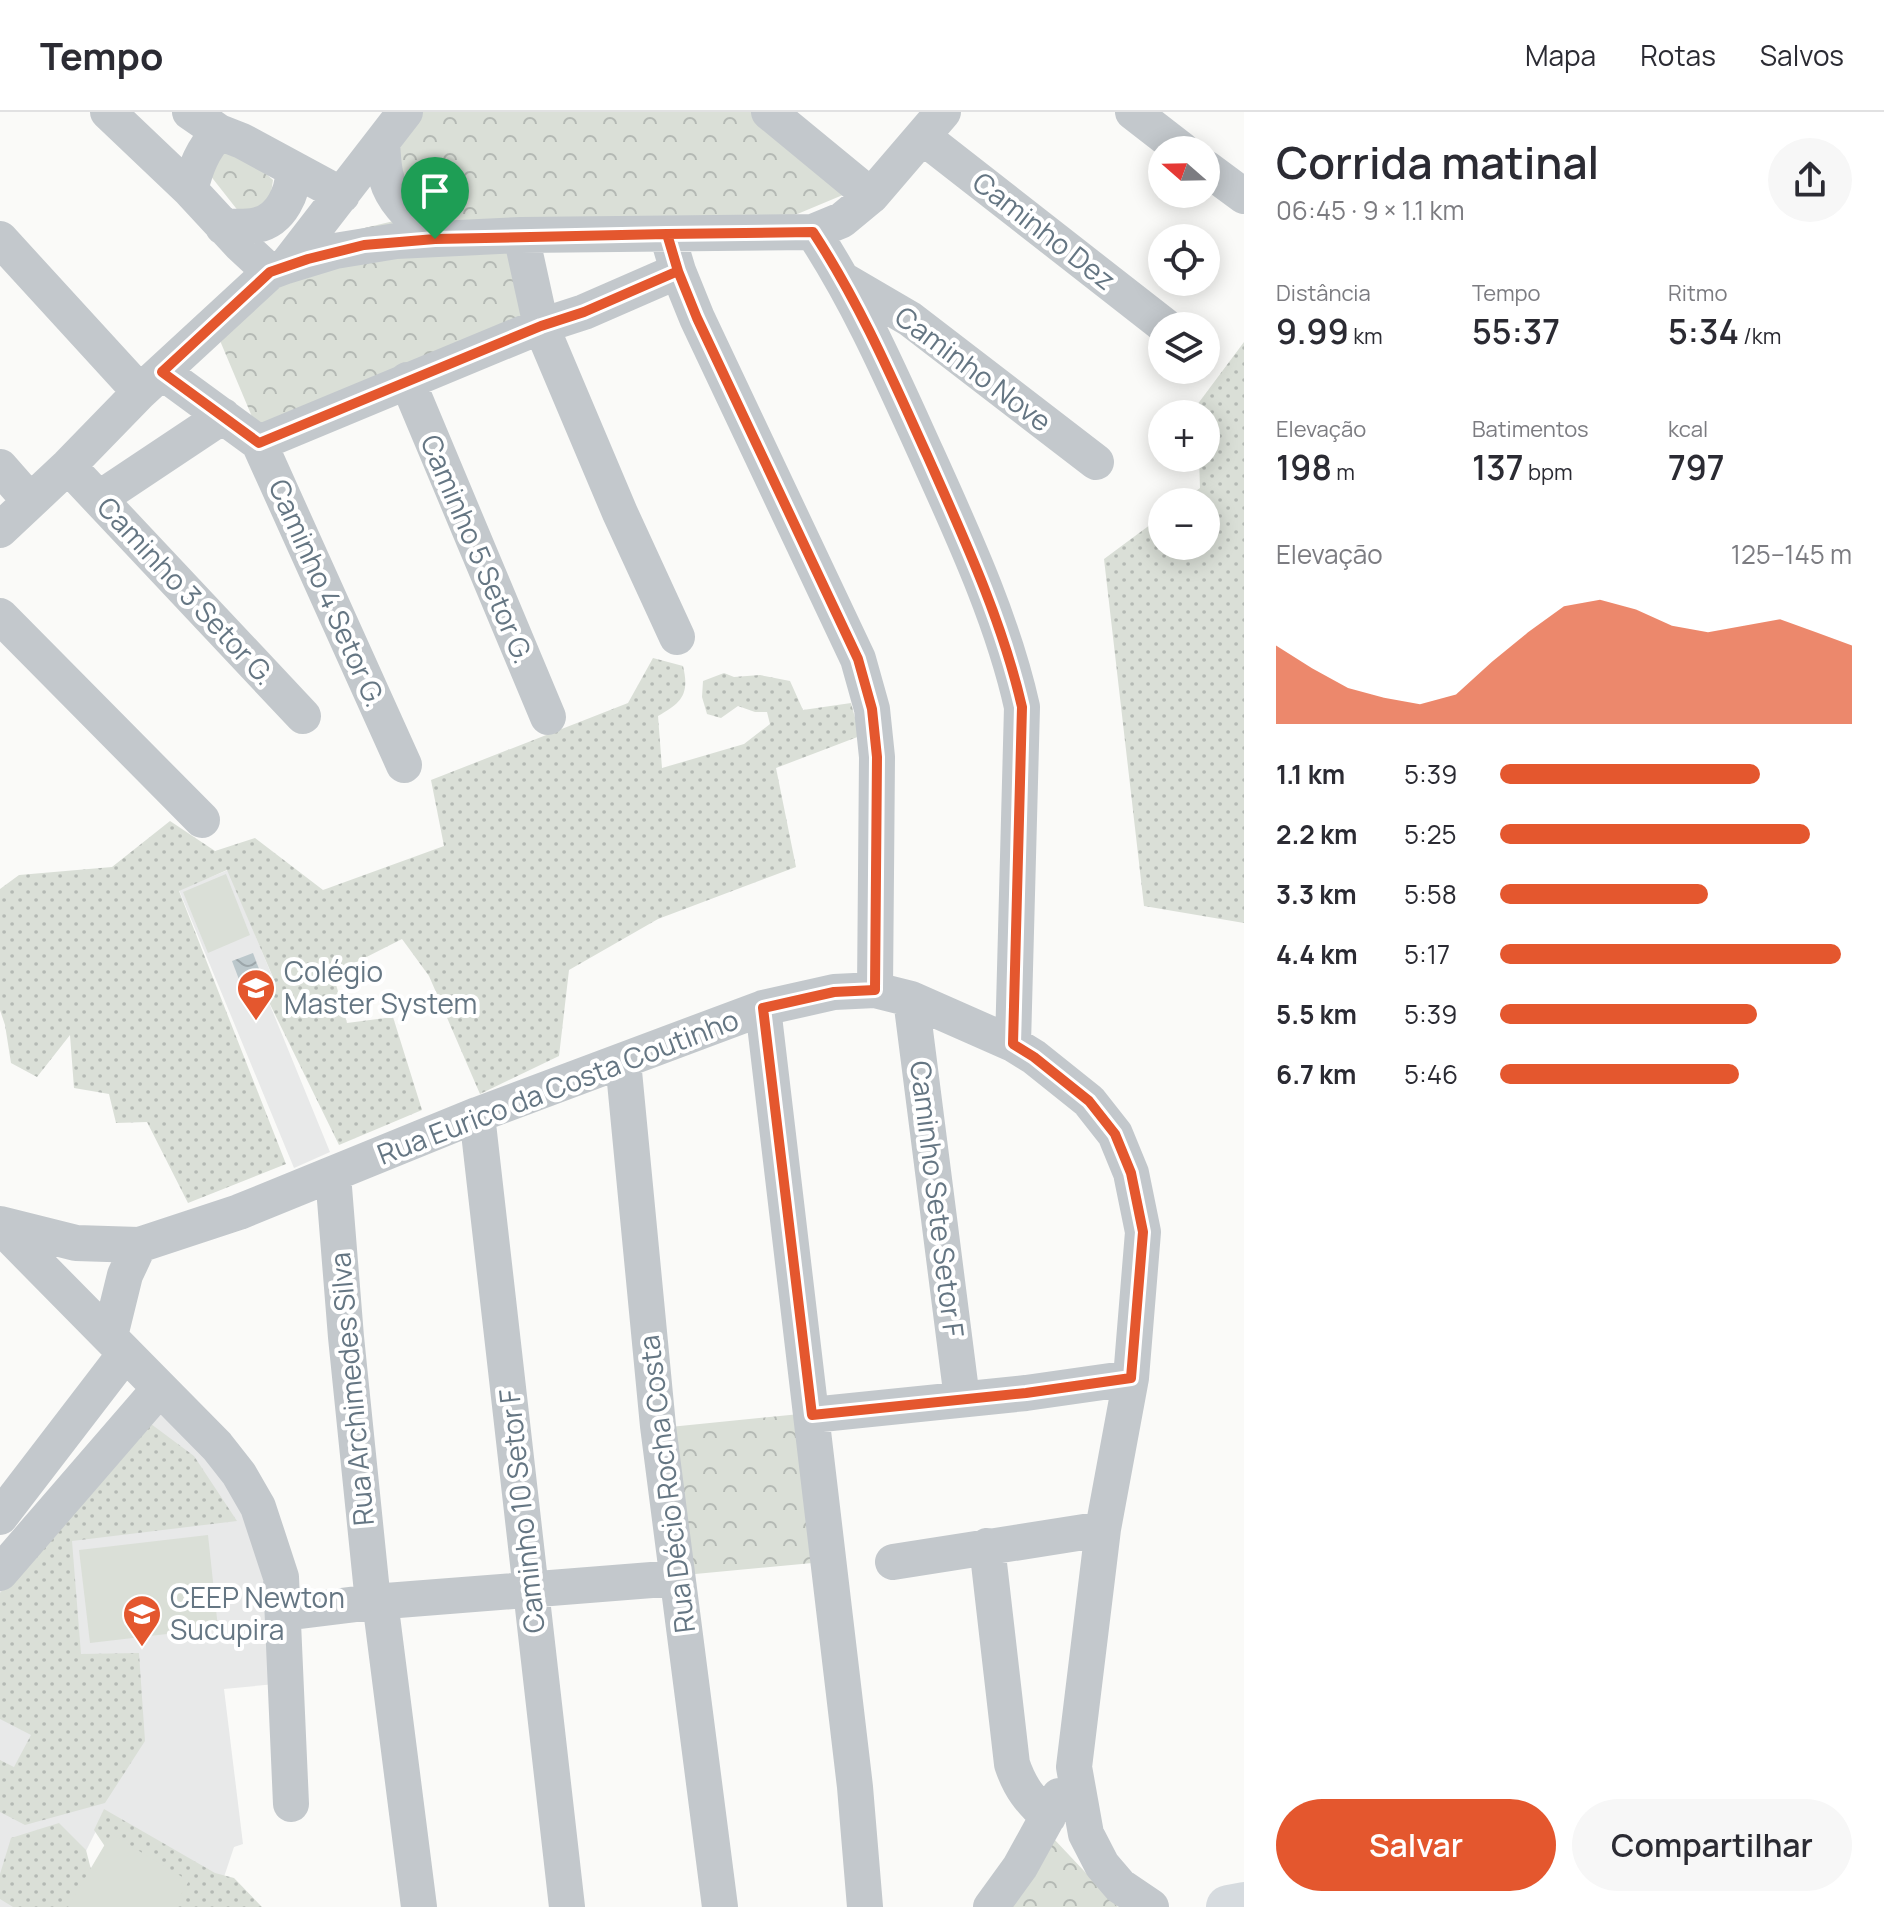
<!DOCTYPE html>
<html lang="pt">
<meta charset="utf-8">
<style>
:root{--surface:#fff;--page:#f7f7f7;--text:#2b2b33;--muted:#7c7c81;--line:#e1e1e2;--accent:#e4572e}
body{margin:0;font-family:Manrope,sans-serif;background:var(--page);color:var(--text);height:100vh;display:flex;flex-direction:column;font-size:30px;white-space:nowrap}
*{box-sizing:border-box;margin:0}
p{font-size:26px;color:var(--muted)}
.icon{flex:none;width:44px;height:44px;fill:none;stroke:currentColor;stroke-width:2;stroke-linecap:round;stroke-linejoin:round}
.map{position:relative;flex:1;overflow:hidden}
.details{display:flex;flex-direction:column;background:var(--surface);width:640px}
.details>*{flex:none}
.needle{width:52px;rotate:290deg}
.tools{position:absolute;left:1148px;top:24px;display:grid;gap:16px}
.tools a{display:grid;place-items:center;width:72px;height:72px;border-radius:50%;background:var(--surface);box-shadow:0 4px 20px #0003;font-size:40px}
.pin{position:absolute;display:grid;place-items:center;width:68px;height:68px;color:#fff;margin:-82px -34px;border-radius:50% 50% 50% 0;rotate:-45deg;box-shadow:0 0 8px #0007}
.pin .icon{rotate:45deg}
.round{display:grid;place-items:center;flex:none;width:84px;height:84px;border-radius:42px;background:var(--page)}
.overview{display:flex;align-items:center;justify-content:space-between;height:136px;padding:0 32px}
h1{font-size:44px;font-weight:600;line-height:60px}
.figures{display:grid;grid-template-columns:repeat(3,1fr);gap:12px;height:136px;padding:8px 32px}
.figures div{display:grid;align-content:center}
.figures b{font-size:34px;font-weight:600}
.figures small{font-size:22px;font-weight:400}
.figures p{font-size:22px}
.chart{height:224px;padding:16px 32px}
.chart p{display:flex;justify-content:space-between}
.chart svg{width:100%;height:144px;margin-top:8px;fill:var(--accent);opacity:.7}
.primary-button{display:flex;gap:16px;margin-top:auto;padding:16px 32px}
.primary-button a{flex:1;height:92px;border-radius:48px;background:var(--accent);color:#fff;font-size:32px;font-weight:600;line-height:92px;text-align:center}
.primary-button a+a{background:var(--page);color:var(--text)}
ul{padding:0 32px;list-style:none;font-size:26px}
li{display:grid;grid-template-columns:128px 96px 1fr;align-items:center;height:60px}
li i{height:20px;border-radius:10px;background:var(--accent)}
header{display:flex;align-items:center;gap:48px;box-sizing:border-box;height:112px;padding:0 40px;background:var(--surface);border-bottom:2px solid var(--line)}
header strong{font-size:38px}
nav{display:flex;gap:44px;margin-inline-start:auto;font-size:28px}
main{display:flex;flex:1;min-height:0}
.map>svg:first-child{display:block}
</style>
<header>
<strong>Tempo</strong>
<nav><a>Mapa</a><a>Rotas</a><a>Salvos</a></nav>
</header>
<main>
<div class="map">
<svg width="1244" height="1795" viewBox="0 0 1244 1795">
<defs>
<pattern id="grass-dots" width="8" height="8" patternUnits="userSpaceOnUse" patternTransform="scale(2)"><rect width="8" height="8" fill="#dadfd7"/><path d="M2 2h.1M6 6h.1" fill="none" stroke="#b4b9b4" stroke-width="1.8" stroke-linecap="round"/></pattern>
<pattern id="park-crowns" width="20" height="18" patternUnits="userSpaceOnUse" patternTransform="scale(2)"><rect width="20" height="18" fill="#dadfd7"/><path d="M2 6a3 3 0 1 1 6 0M12 15a3 3 0 1 1 6 0" fill="none" stroke="#b4b9b4"/></pattern>
<pattern id="water-waves" width="16" height="10" patternUnits="userSpaceOnUse" patternTransform="scale(2)"><rect width="16" height="10" fill="#bbc7cb"/><path d="M0 5q4-4 8 0t8 0" fill="none" stroke="#9ca6aa"/></pattern>
</defs>
<rect width="100%" height="100%" fill="#fafaf8"/>
<path fill="#e8e9e9" d="M228,758L275,871L263,876L330,1040L294,1056L179,778Z
M151,1288L212,1345L249,1404L286,1571L224,1577L243,1732L234,1735L220,1777L102,1707L58,1795H0V1472Z"/>
<path fill="url(#grass-dots)" d="M1244,230V811L1144,794L1104,447L1162,404V434H1206V390H1181L1200,376L1199,346H1206V302H1197V293Z
M653,546L683,554C690,583 681,591 658,604L662,656L744,632L770,612L767,600H755L738,594L721,606L707,602L702,585L703,569L724,561L734,565L760,563L790,569L803,598L851,591L860,624L776,656L796,755L658,807L569,858L559,944L480,982L429,864L402,827L333,862L347,911L393,905L422,998L339,1033L264,880L275,870L227,758L179,779L286,1052L188,1091L147,1010L116,1011L109,982L74,976L70,923L37,965L11,951L5,913L0,898V777L19,763L112,755L170,709L215,739L255,726L323,778L444,734L431,668L628,591Z
M147,1309L194,1344L237,1409L72,1429L81,1542L139,1541L145,1629L105,1691L25,1713L0,1700V1648L14,1655L31,1623L0,1607V1481Z
M104,1697L215,1761L234,1766L262,1795H166L116,1751L94,1718Z
M59,1711L86,1738L94,1769L95,1795H13L0,1787V1762L11,1726Z"/>
<path fill="url(#park-crowns)" d="M421,0H753L850,80L795,103L495,109L530,204L258,319L213,212L289,134L398,108C394,59 387,40 421,0Z
M233,32L273,68L270,88L261,100H239L206,58Z
M810,1301L823,1450L674,1464L660,1316Z
M1053,1726L1118,1795H1007Z"/>
<path fill="#dadfd7" d="M226,762L250,823L208,841L183,780Z
M208,1423L218,1516L90,1531L79,1438Z
M111,1722L189,1769L174,1795H68Z"/>
<path fill="url(#water-waves)" d="M253,841L264,870L243,878L232,849Z"/>
<g fill="none" stroke-linecap="round" stroke-linejoin="round">
<path stroke="#c3c8cc" stroke-width="36" d="M108,0L190,78L240,132L270,160
M190,0L219,20
M769,0L871,84
M1133,0L1182,38
M923,25L1165,214
M382,30C383,43 383,57 387,68C394,93 418,110 435,127
M1206,56L1244,84
M190,78C196,55 202,38 219,20L242,29L342,83
M223,115C234,114 246,116 257,113C281,108 294,80 293,57
M813,120C859,190 892,266 927,343C963,423 1003,509 1022,595L1013,932
M667,122L678,159L697,206L858,547L872,597L877,645L875,878
M521,123L541,214L620,401L677,525
M0,127L140,280
M286,154L405,0
M845,169L910,207L1096,350
M162,260L259,331L404,653
M407,268L548,605
M259,331L541,214L584,200L678,159
M68,354L303,604
M0,355L29,388
M100,386L223,304
M0,418L68,354L140,280L270,160L286,154L335,139L396,129L521,123L813,120L842,108L871,84L943,0
M0,504L202,708
M911,887L962,1287
M763,896L855,1675L865,1795
M623,949L658,1314L720,1795
M477,1003L567,1795
M333,1063L346,1225L373,1490
M0,1112L76,1131L139,1133L239,1100L477,1003L763,896L834,880L875,878L911,887L1013,932L1034,945L1089,989L1115,1022L1131,1061L1143,1120L1131,1266L1103,1417L1074,1655L1086,1722L1102,1753L1120,1774L1151,1795
M1,1115L217,1334L239,1362L258,1395L281,1465L291,1692
M110,1224L125,1163L139,1133
M812,1303L1026,1281L1131,1266
M0,1405L125,1242
M987,1434L1012,1652C1020,1676 1030,1688 1048,1705
M893,1450L1103,1417
M0,1461L160,1276
M380,1489L419,1795
M284,1501L373,1490L677,1466
M991,1795L1020,1755L1059,1684"/>
<path stroke="#d6dbdf" stroke-width="44" d="M1228,1795L1244,1792"/>
</g>
<g fill="none" stroke-linecap="round" stroke-linejoin="round">
<defs>
<path id="route" d="M435,127L667,122L678,159L697,206L858,547L872,597L877,645L875,878L834,880L763,896L812,1303L1026,1281L1131,1266L1143,1120L1131,1061L1115,1022L1089,989L1034,945L1013,932L1022,595C1002,508 963,424 927,343C892,266 859,190 813,120L667,122L678,159L584,200L541,214L259,331L162,260L270,160L308,147L364,133L435,127"/>
</defs>
<use href="#route" stroke="#fff" stroke-width="16"/>
<use href="#route" stroke="#e4572e" stroke-width="10"/>
</g>
<defs>
<symbol id="school-pin" viewBox="-11 -11 22 30"><path d="M0 17L-7.5 6A9.5 9.5 0 1 1 7.5 6Z" fill="#e4572e" stroke="#fff"/><path d="M0-5L7-2L0 1L-7-2ZM-4 1L0 2.5L4 1V4Q0 6-4 4Z" fill="#fff"/></symbol>
</defs>
<g fill-rule="evenodd">
<use href="#school-pin" x="234" y="854" width="44" height="60"/>
<use href="#school-pin" x="120" y="1480" width="44" height="60"/>
</g>
<g text-anchor="middle" stroke-width="8" stroke-linejoin="round" paint-order="stroke">
<g font-size="28" fill="#657683" stroke="#fff">
<text transform="translate(1044 119) rotate(38)" y="10">Caminho Dez</text>
<text transform="translate(973 257) rotate(37)" y="10">Caminho Nove</text>
<text transform="translate(477 437) rotate(67)" y="10">Caminho 5 Setor G.</text>
<text transform="translate(186 479) rotate(47)" y="10">Caminho 3 Setor G.</text>
<text transform="translate(327 481) rotate(66)" y="10">Caminho 4 Setor G.</text>
<text transform="translate(558 975) rotate(-21)" y="10">Rua Eurico da Costa Coutinho</text>
<text transform="translate(937 1087) rotate(83)" y="10">Caminho Sete Setor F</text>
<text transform="translate(352 1277) rotate(-95)" y="10">Rua Archimedes Silva</text>
<text transform="translate(667 1372) rotate(-97)" y="10">Rua Décio Rocha Costa</text>
<text transform="translate(522 1399) rotate(-96)" y="10">Caminho 10 Setor F</text>
</g>
<g font-size="28" fill="#657683" stroke="#fff" text-anchor="start">
<text x="284" y="870">Colégio<tspan x="284" dy="32">Master System</tspan></text>
<text x="170" y="1496">CEEP Newton<tspan x="170" dy="32">Sucupira</tspan></text>
</g>
</g>
</svg>
<div class="tools">
<a><svg class="needle" viewBox="-14 -14 28 28"><path d="M0-13l5 13h-10z" fill="#e53935"/><path d="M0 13l5-13h-10z" fill="#7c7c81"/></svg></a>
<a><svg class="icon" aria-label="locate" viewBox="0 0 24 24"><circle cx="12" cy="12" r="6"/><path d="M12 2v4M12 18v4M2 12h4M18 12h4"/></svg></a>
<a><svg class="icon" aria-label="layers" viewBox="0 0 24 24"><path d="M12 4l9 5-9 5-9-5zM3 14l9 5 9-5"/></svg></a>
<a>+</a>
<a>−</a>
</div>
<div class="pin" style="left:435px;top:127px;background:#1e9e55"><svg class="icon" aria-label="arrive" viewBox="0 0 24 24"><path d="M6 21V4h12l-3 4 3 4H6"/></svg></div>
</div>
<section class="details">
<div class="overview"><div><h1>Corrida matinal</h1><p>06:45 · 9 × 1.1 km</p></div><a class="round"><svg class="icon" aria-label="share" viewBox="0 0 24 24"><path d="M12 15V3M7 8l5-5 5 5M5 13v7h14v-7"/></svg></a></div>
<div class="figures">
<div><p>Distância</p><b>9.99<small> km</small></b></div>
<div><p>Tempo</p><b>55:37</b></div>
<div><p>Ritmo</p><b>5:34<small> /km</small></b></div>
</div>
<div class="figures">
<div><p>Elevação</p><b>198<small> m</small></b></div>
<div><p>Batimentos</p><b>137<small> bpm</small></b></div>
<div><p>kcal</p><b>797</b></div>
</div>
<div class="chart"><p><span>Elevação</span>125–145 m</p>
<svg viewBox="0 0 160 44" preserveAspectRatio="none"><path d="M0 44V20L10 27L20 33L30 36L40 38L50 35L60 25L70 16L80 8L90 6L100 9L110 14L120 16L130 14L140 12L150 16L160 20V44z"/></svg>
</div>
<ul>
<li><b>1.1 km</b>5:39<i style="width:74%"></i></li>
<li><b>2.2 km</b>5:25<i style="width:88%"></i></li>
<li><b>3.3 km</b>5:58<i style="width:59%"></i></li>
<li><b>4.4 km</b>5:17<i style="width:97%"></i></li>
<li><b>5.5 km</b>5:39<i style="width:73%"></i></li>
<li><b>6.7 km</b>5:46<i style="width:68%"></i></li>
</ul>
<div class="primary-button"><a>Salvar</a><a>Compartilhar</a></div>
</section>
</main>
